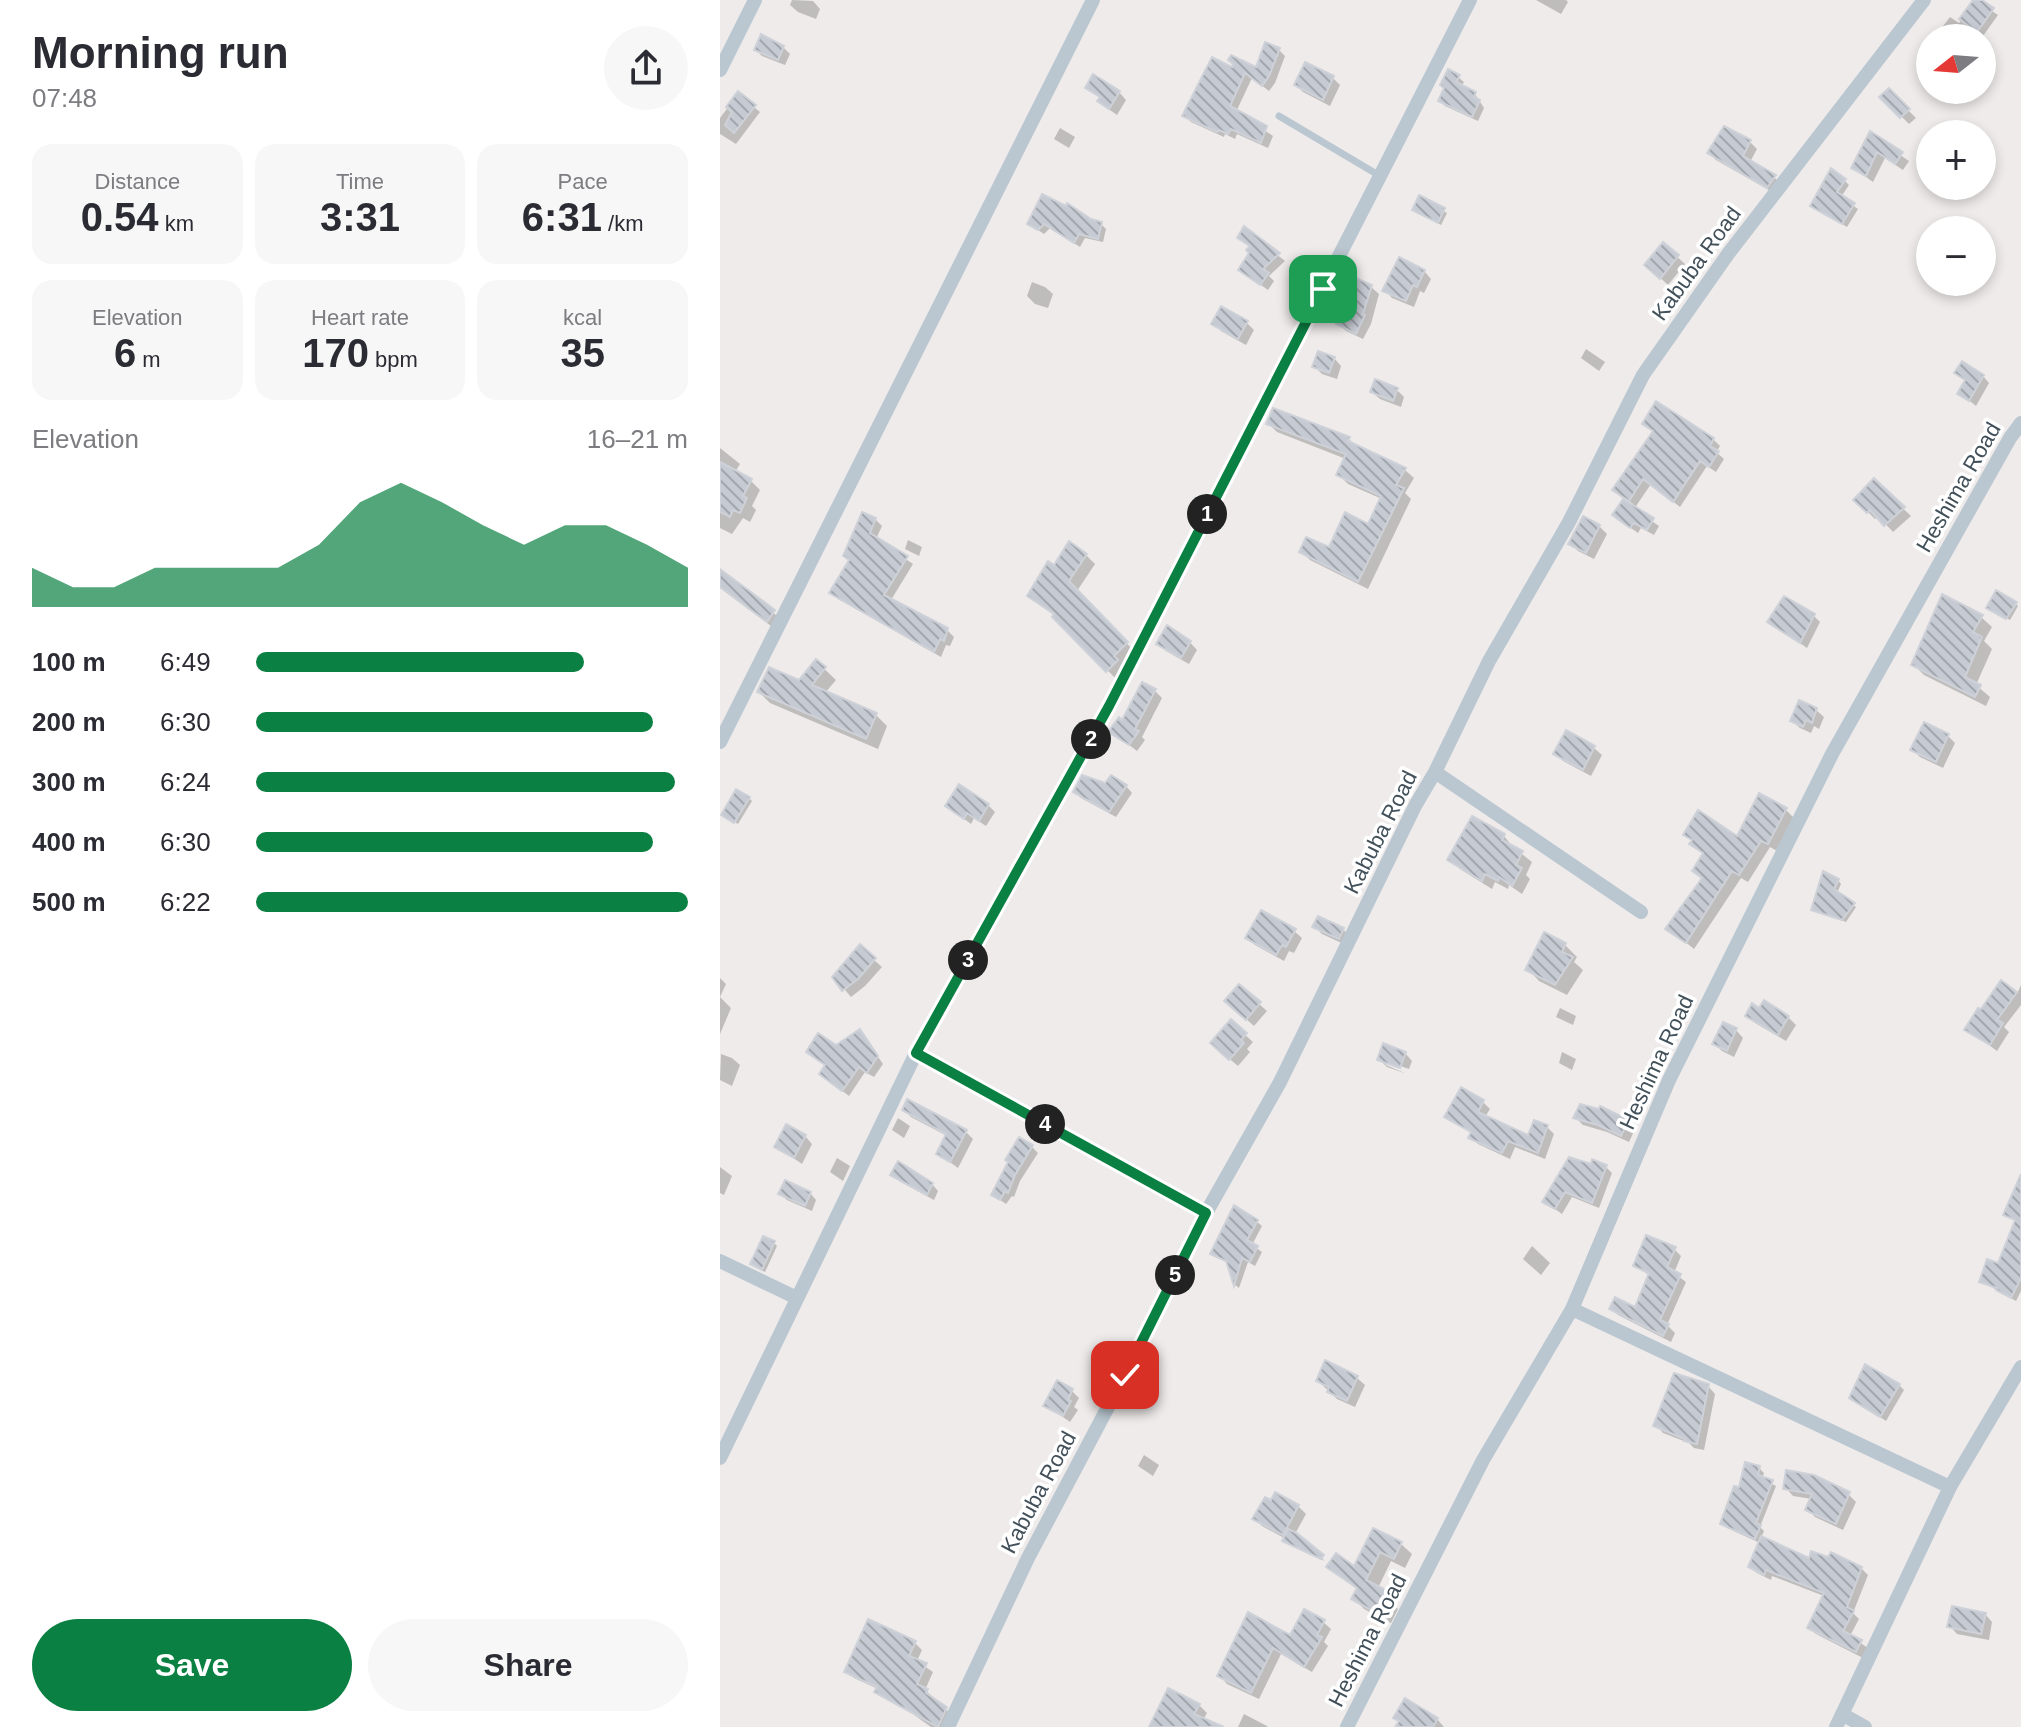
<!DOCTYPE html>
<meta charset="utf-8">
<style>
:root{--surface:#fff;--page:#f7f7f7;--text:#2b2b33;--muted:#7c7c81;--accent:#0b8043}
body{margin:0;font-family:Helvetica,sans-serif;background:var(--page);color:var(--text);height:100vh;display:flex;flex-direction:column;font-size:30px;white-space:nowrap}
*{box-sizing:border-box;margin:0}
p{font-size:26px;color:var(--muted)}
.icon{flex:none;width:44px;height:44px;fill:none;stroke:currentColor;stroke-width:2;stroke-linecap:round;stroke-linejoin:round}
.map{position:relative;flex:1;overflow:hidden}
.sheet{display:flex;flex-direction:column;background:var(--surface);width:720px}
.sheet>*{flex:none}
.needle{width:52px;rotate:253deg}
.controls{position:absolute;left:1196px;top:24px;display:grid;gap:16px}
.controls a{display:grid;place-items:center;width:80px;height:80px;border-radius:50%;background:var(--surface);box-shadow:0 4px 12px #0003;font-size:40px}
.pin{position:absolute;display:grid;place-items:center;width:68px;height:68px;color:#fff;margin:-34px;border-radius:16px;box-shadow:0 4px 12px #0006}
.km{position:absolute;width:40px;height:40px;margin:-20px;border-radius:50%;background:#222;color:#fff;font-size:22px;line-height:40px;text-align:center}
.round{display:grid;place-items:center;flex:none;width:84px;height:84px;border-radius:42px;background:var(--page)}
.head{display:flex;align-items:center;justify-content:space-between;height:136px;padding:0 32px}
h1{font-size:44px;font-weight:800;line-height:60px}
.metrics{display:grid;grid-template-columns:repeat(3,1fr);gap:12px;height:136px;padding:8px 32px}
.metrics div{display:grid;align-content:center;border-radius:20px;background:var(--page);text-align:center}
.metrics b{font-size:40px;font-weight:800}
.metrics small{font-size:22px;font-weight:400}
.metrics p{font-size:22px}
.chart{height:224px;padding:16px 32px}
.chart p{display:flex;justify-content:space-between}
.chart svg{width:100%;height:144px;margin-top:8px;fill:var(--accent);opacity:.7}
.action{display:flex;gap:16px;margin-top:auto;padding:16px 32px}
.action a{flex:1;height:92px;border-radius:48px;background:var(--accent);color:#fff;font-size:32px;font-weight:800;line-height:92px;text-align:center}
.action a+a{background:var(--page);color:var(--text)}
ul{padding:0 32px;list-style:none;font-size:26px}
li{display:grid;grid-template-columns:128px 96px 1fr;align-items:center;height:60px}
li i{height:20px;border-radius:10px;background:var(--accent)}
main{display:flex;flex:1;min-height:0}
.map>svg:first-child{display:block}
</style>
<main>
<section class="sheet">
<div class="head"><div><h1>Morning run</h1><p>07:48</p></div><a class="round"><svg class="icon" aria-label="share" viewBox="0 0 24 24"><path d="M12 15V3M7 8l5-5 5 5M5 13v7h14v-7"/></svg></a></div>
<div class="metrics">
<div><p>Distance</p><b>0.54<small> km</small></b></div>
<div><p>Time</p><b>3:31</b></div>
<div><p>Pace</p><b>6:31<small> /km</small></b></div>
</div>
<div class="metrics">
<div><p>Elevation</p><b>6<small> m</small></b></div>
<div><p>Heart rate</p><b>170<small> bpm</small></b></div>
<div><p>kcal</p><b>35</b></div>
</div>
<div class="chart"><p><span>Elevation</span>16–21 m</p>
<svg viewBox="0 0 160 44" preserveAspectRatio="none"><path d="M0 44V32L10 38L20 38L30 32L40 32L50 32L60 32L70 25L80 12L90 6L100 12L110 19L120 25L130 19L140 19L150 25L160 32V44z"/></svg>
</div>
<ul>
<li><b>100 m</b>6:49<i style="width:76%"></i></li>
<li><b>200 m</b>6:30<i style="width:92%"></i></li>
<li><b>300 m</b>6:24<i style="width:97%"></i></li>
<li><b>400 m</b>6:30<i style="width:92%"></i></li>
<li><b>500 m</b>6:22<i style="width:100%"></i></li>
</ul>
<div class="action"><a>Save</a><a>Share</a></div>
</section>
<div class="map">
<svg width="1301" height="1727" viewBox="0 0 1301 1727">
<defs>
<pattern id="building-back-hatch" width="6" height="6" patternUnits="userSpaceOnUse" patternTransform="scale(2)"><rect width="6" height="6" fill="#c6cad2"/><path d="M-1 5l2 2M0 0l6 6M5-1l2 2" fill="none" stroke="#a2a6ad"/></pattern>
</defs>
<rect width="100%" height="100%" fill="#efebeb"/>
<path fill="#0003" d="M72,0L93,1L100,9L96,19L78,12L70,5Z
M816,0H846L848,2L841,14Z
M1255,0L1278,15L1263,36L1214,38L1230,17L1239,23Z
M1210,43V57L1204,51Z
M63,47L70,54L65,65L42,56L36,50Z
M559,50L565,56L555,83L549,91L532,78L516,112L553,136L548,148L517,134L515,139L505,134L504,137L471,122L465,116L513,70L537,69Z
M738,77L744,82L741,87L755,94L764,108L758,121L725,106L720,101Z
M613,78L620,85L610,106L583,92L576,85Z
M368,87L399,92L406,100L397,115L387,108L380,101L381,99Z
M1169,91L1196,118L1189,124L1162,97Z
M18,94L40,112L16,144L0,134V118Z
M340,128L355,137L349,148L334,139Z
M1005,129L1030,142L1037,149L1030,162L1062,183L1054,193L996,160L989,153Z
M1150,134L1189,161L1183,170L1165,158L1153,182L1133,168Z
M1124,180L1129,185L1121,197L1138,209L1127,227L1092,206Z
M700,198L727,213L721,225L698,212Z
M370,221L381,224L386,229L383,242L365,238L360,247L330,228L324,234L309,224Z
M525,229L565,261L549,276L554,281L548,290L520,270L532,253L531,248L519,238Z
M944,245L965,264L948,285L934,272Z
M704,271L711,279L704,293L700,291L694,307L672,298L665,290Z
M312,282L325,287L333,294L328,308L315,304L307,296Z
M618,285L651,287L659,294L651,324L643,339L626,331L619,324L632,295Z
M494,323H527L534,330L526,345L501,331Z
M866,349L885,362L879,371L861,358Z
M614,358L621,366L617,379L602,374L594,366Z
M1237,373L1263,376L1269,383L1256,406L1240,393L1247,381Z
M677,390L684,397L681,407L660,399L652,392Z
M548,423L629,439L638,448L685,470L694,478L685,493L691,499L648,589L590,560L582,552L609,549L649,526L662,499L628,484L619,475L626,459L557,432Z
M925,424L993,439L1000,446L996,452L1004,459L996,472L987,466L960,507L931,484L914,509L939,526L934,535L921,528L918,533L901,521L913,504L895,490L935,433Z
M0,448L20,464L15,472L30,480L40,490L32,506L36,510L30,522L23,518L12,534L0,528Z
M1154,481L1191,516L1173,532L1158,516L1155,519L1136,500Z
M155,519L162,526L156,539L193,564L171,600L227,630L234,637L230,646L226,645L221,657L118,599L112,593Z
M879,526L887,534L874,559L858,551L850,543Z
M188,540L202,547L199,556L185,549Z
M366,555L375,564L357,591L415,652L401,666L405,670L396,679L335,616L309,596L334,567Z
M0,571L66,623L59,632L0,588Z
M1295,603L1298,606L1290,620L1272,610Z
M1094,616L1100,622L1087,648L1050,622Z
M1261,617L1272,627L1264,641L1272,649L1256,685L1270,697L1266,706L1204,675L1193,664Z
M465,637L477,650L469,664L446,651L438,644Z
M96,661L116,680L105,693L156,715L167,726L158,749L50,703L39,692L79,682Z
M435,691L442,698L422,737L425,740L417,751L391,731Z
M1096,710L1104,717L1099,729L1094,726L1091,733L1080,728L1072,721Z
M847,733L874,748L882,755L871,776L843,761L836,754Z
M1228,736L1235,743L1223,768L1200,757L1193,750Z
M386,786H406L412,793L396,817L361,798L355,792Z
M1040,796L1066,810L1074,818L1057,851L1050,847L1028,882L1021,878L974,949L948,928L983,880L974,871L985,855L966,835L1017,839Z
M29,798L32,801L18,824L7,817Z
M268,805L275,812L266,826L254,818L251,824L227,806Z
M753,818L784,836L793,847L812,862L806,875L810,879L802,894L789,885L788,889L775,882L772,889L740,869L730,860Z
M1118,880L1121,884L1117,893L1136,907L1126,922L1093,909Z
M595,927L623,929L630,937L626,945L602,934Z
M574,931L582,938L574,953L569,951L564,961L535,945L528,937Z
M845,945L857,957L854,962L863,970L847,995L819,981L808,969Z
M154,960L162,967L145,986L131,997L114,977Z
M0,978L6,984L0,997Z
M1281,983L1297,994L1301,985V1005L1284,1027L1289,1032L1277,1051L1247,1029Z
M0,997L11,1008L0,1034Z
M539,1004L547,1011L534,1026L515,1009Z
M840,1008L856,1016L853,1025L836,1017Z
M1027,1016L1068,1017L1076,1025L1066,1041L1035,1023Z
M511,1022L533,1042L527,1049L530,1052L518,1066L500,1051Z
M1016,1030L1023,1038L1014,1057L1002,1051L995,1044Z
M145,1038L163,1064L154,1077L145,1072L129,1096L108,1080L107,1066L88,1052L116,1048Z
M842,1052L856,1059L852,1070L839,1063Z
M685,1053L692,1061L689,1069L666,1061V1065L687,1074L667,1067L660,1060Z
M1,1054L12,1058L20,1065L12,1086L0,1080Z
M763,1102L770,1109L765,1117L810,1138L827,1127L834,1134L825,1159L795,1147L790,1159L758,1144L751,1137L752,1134L727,1116Z
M184,1110L245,1131L253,1139L238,1168L219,1154L227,1136L191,1117Z
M178,1118L190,1126L184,1138L172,1130Z
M856,1118L908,1121L915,1129L909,1142L887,1132L863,1125Z
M85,1136L92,1144L82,1164L56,1146Z
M312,1147L318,1153L300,1181L294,1197L292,1196L286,1204L273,1195Z
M117,1158L130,1166L123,1181L110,1172Z
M885,1166L892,1173L879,1208L852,1197L842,1214L825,1202Z
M0,1167L12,1176L4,1195L0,1193Z
M172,1175L212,1184L218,1191L214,1200L179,1181Z
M90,1193L96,1200L92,1211L67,1200L60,1194Z
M536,1221L542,1226L532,1245L542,1252L535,1266L528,1262L519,1288L515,1285L509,1264L493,1254Z
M54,1243L57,1246L45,1272L35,1267L32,1264Z
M812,1246L830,1263L821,1275L803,1259Z
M1301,1247V1291L1296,1301L1261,1281Z
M954,1249L961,1256L954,1273L966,1282L947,1325L955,1333L951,1342L898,1315L892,1309H916L930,1276L915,1265Z
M606,1363L637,1378L645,1385L635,1407L617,1399L598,1381Z
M1179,1385L1184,1390L1166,1421L1132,1398Z
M988,1386L995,1394L984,1450L974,1448L969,1443L943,1433L936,1425Z
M352,1391L359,1398L354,1407L358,1410L350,1422L326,1405Z
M424,1455L439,1465L433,1476L418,1466Z
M1039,1468L1044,1473L1042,1479L1056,1486L1040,1527L1044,1531L1041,1538L1091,1561L1141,1568L1148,1575L1133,1613L1139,1619L1130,1636L1148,1648L1143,1658L1096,1634L1089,1628L1104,1596L1052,1576L1051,1580L1037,1573L1030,1567L1040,1543L1007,1528L1003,1524L1021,1490Z
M1066,1488L1128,1494L1136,1502L1123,1530L1095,1517L1087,1509L1092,1499L1073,1496Z
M578,1506L586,1514L575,1534L605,1561L568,1543L566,1539L542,1526L535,1519Z
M654,1530L681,1544L692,1554L685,1568L671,1561L658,1588L676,1602L674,1605L678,1609L671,1623L644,1609L634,1598L638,1590L609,1567L635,1569Z
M1265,1614L1272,1622L1269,1640L1237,1634L1230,1626Z
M603,1622L611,1629L604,1642L608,1646L592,1672L561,1654L539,1699L507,1684L500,1676Z
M195,1643L202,1650L197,1661L213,1672L205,1690L214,1698L213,1700L233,1715L227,1727H211L186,1709L164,1698L158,1689L134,1678L127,1671Z
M479,1705L487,1713L483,1720L490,1727H431Z
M524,1714L547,1726L548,1727H518Z
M675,1717L717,1719L724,1727H678L681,1723Z"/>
<path fill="url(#building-back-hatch)" stroke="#ced2d8" stroke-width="2" d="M1253,0H1262L1274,8L1257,32L1239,19Z
M41,34L64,46L58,60L34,50Z
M545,42L560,48L549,76L542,86L525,73L510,106L547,126L541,143L511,129L508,134L499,130L497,132L462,116L492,57L512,67L513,64L508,60L511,55L536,67Z
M585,62L614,76L603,100L574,85Z
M728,69L740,75L736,82L756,92L754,97L760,100L752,117L718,101L724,88L720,85Z
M373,74L400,91L389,109L377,101L380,97L365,88Z
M1169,88L1190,109L1180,118L1159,97Z
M18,91L36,105L14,133L5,125L12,112L6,107Z
M1004,126L1031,140L1023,156L1056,175L1047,188L987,153Z
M1150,131L1183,152L1175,164L1157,152L1146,176L1131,168Z
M1111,168L1126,179L1117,192L1135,203L1122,224L1090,206Z
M322,194L346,206L347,203L371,219L382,222L378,239L359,234L354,243L324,224L318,230L307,224Z
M699,195L725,208L718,223L692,210Z
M524,226L560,253L543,269L549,273L540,285L518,270L529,253L526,250L530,246L517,238Z
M943,242L959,255L940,279L924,265Z
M679,257L705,270L697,287L693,285L686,301L662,291Z
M622,272L652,285L643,314L645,315L636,334L616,324L632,292L616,285Z
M501,306L528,321L518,339L491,324Z
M598,351L615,357L609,373L592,367Z
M1242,361L1264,375L1249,401L1237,394L1245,380L1234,373Z
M655,379L678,388L673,401L650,392Z
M936,401L994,438L990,446L999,451L989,467L980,461L953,502L923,479L909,501L892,490L933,431L922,424Z
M553,408L630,437L628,441L686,468L676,485L684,488L638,582L579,552L586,537L609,547L625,512L648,524L661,496L616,475L626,454L546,424Z
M0,462L32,479L23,496L27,498L20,513L13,510L10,517L0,512Z
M1154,478L1185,507L1164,526L1150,510L1147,513L1133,500Z
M903,499L934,518L927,530L914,523L910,528L892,515Z
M142,512L156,518L150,533L188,556L164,595L228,628L224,641L220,639L214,652L109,593L129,560L123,556Z
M863,516L880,525L866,553L848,544Z
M349,541L367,554L349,581L408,642L394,656L398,660L386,672L332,617L334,614L307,596L328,561L334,565Z
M0,569L55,610L47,622L0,587Z
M1276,590L1297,602L1286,619L1266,608Z
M1222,594L1263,615L1253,632L1262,637L1245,677L1261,685L1255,697L1191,665Z
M1064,596L1095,614L1080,643L1047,622Z
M447,625L471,641L461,658L436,644Z
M96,659L106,667L92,685L157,713L146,739L37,692L49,667L79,680Z
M422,682L436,689L415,729L419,731L409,745L388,732L399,717L402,720Z
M1079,700L1097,708L1092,723L1086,720L1083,727L1070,721Z
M1204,722L1229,734L1216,762L1190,750Z
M846,730L875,746L863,770L833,754Z
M362,775L385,783L391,775L407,785L389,812L353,792Z
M239,784L269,804L259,821L247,813L244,819L225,806Z
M16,789L30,797L14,823L1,815Z
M1039,793L1067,808L1048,844L1041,841L1019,875L1012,871L966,943L945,929L982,878L972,871L983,853L969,844L972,840L963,835L978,810L1017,836Z
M752,816L785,834L782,840L803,851L796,865L802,868L792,886L779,877L778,881L765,874L762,881L727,860Z
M1103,871L1119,879L1114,889L1135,903L1122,920L1091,910Z
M541,910L576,929L566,947L562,945L556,955L525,938Z
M598,916L624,928L619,939L592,927Z
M824,932L846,943L842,952L853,957L835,985L805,970Z
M140,944L156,958L138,979L122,991L112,977Z
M1281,980L1297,992L1277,1020L1283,1023L1270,1045L1244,1030L1258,1008L1261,1009Z
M519,984L541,1002L526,1020L504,1001Z
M1044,1000L1069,1016L1058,1035L1025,1016L1032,1003L1039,1008Z
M511,1019L527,1033L521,1040L524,1043L509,1060L490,1043Z
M1003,1022L1017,1028L1007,1051L992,1044Z
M140,1029L158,1056L147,1073L139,1067L122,1091L99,1074L105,1065L86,1052L98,1033L116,1045Z
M663,1043L686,1052L680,1068L657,1060Z
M741,1087L764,1100L758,1112L808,1135L814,1120L828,1125L818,1153L788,1141L782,1153L748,1138L751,1132L724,1117Z
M187,1099L247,1130L230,1162L216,1154L226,1134L182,1110Z
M860,1104L879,1109L880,1106L909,1120L901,1136L878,1125L853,1118Z
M66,1124L86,1135L74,1158L54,1147Z
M299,1137L313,1145L295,1175L288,1193L285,1191L280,1200L271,1195L288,1162L285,1160Z
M849,1157L871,1164L872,1159L887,1165L872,1203L845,1192L835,1209L822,1202Z
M178,1161L213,1183L207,1195L170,1175Z
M1301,1174V1278L1291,1298L1276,1290L1277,1288L1259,1282L1267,1259L1278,1263L1295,1220L1283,1215Z
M65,1180L91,1192L85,1206L58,1194Z
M514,1205L538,1220L527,1240L538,1246L530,1262L522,1258L514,1286L506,1261L490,1254Z
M926,1235L956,1247L947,1267L961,1274L940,1320L949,1324L943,1336L889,1309L895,1297L915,1307L929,1273L913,1266Z
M43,1236L55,1241L42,1270L30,1264Z
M605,1360L638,1376L627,1401L607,1392L609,1387L596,1381Z
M1145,1364L1180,1384L1160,1417L1129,1398Z
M954,1373L989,1384L977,1444L964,1441L965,1439L933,1426Z
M337,1380L353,1389L348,1399L351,1401L343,1416L323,1406Z
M1025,1462L1040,1466L1038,1475L1053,1480L1036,1523L1041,1525L1035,1539L1000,1524L1014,1486L1019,1487Z
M1066,1470L1094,1475L1130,1492L1116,1524L1085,1510L1092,1494L1063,1489Z
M555,1492L579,1505L563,1535L532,1519L545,1497L551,1500Z
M653,1528L682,1542L674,1559L660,1552L646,1580L666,1590L664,1594L669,1597L660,1615L631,1599L637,1588L606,1567L616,1553L634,1566Z
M568,1529L577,1533L604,1555L601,1559L562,1541Z
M1041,1536L1089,1558L1091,1551L1108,1557L1111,1552L1142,1567L1127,1607L1134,1611L1123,1631L1142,1640L1136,1652L1087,1628L1104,1593L1046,1570L1044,1575L1028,1567Z
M1232,1606L1266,1613L1261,1634L1227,1627Z
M584,1609L605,1620L597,1635L602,1637L584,1667L553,1648L531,1693L497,1676L528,1612L570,1635Z
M148,1619L196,1641L189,1656L207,1663L197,1684L208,1689L206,1693L227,1707L218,1727L154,1692L157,1687L124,1672Z
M448,1688L480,1704L474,1714L504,1727H429Z
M685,1698L718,1718L713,1727H675L679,1721L673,1718Z"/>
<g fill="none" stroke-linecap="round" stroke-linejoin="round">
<path stroke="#bac7d0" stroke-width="7" d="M559,116L660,176"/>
<path stroke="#bac7d0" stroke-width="14" d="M0,70L35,0
M0,742L373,0
M715,772L921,912
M196,1053L486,1213
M0,1261L77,1298
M852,1309L1230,1487
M0,1458L196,1053L389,706L750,0
M1122,1714L1145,1727
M228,1727L308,1558L405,1375L486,1213L560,1082L695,806L715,772L769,661L849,522L923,375L1008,254L1204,0
M627,1727L763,1460L852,1309L949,1080L1112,754L1290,438L1301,423
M1116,1727L1230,1487L1301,1367"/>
</g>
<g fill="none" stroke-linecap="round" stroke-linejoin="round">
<defs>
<path id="route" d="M405,1375L486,1213L196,1053L389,706L603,289"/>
</defs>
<use href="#route" stroke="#fff" stroke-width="16"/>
<use href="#route" stroke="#0b8043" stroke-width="10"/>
</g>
<g text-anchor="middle" stroke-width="7" stroke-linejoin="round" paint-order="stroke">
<g font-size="22" fill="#42505a" stroke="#fff">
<text transform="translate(976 263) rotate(-54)" y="8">Kabuba Road</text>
<text transform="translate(1238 487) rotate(-60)" y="8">Heshima Road</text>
<text transform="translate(660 832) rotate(-63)" y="8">Kabuba Road</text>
<text transform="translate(936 1062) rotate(-65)" y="8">Heshima Road</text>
<text transform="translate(318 1492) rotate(-62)" y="8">Kabuba Road</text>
<text transform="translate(647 1640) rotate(-63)" y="8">Heshima Road</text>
</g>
</g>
</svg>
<div class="controls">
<a><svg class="needle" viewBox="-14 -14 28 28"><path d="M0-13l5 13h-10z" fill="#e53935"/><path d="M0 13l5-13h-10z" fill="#7c7c81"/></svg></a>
<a>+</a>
<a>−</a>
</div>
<div class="pin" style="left:603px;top:289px;background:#1e9e55"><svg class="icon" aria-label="arrive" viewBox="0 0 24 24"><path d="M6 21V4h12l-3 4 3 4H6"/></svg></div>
<div class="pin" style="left:405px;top:1375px;background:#d93025"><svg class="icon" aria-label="check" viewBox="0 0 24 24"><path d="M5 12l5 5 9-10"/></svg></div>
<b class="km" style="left:487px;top:514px">1</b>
<b class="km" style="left:371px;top:739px">2</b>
<b class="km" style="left:248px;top:960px">3</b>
<b class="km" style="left:325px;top:1124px">4</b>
<b class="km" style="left:455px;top:1275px">5</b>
</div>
</main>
